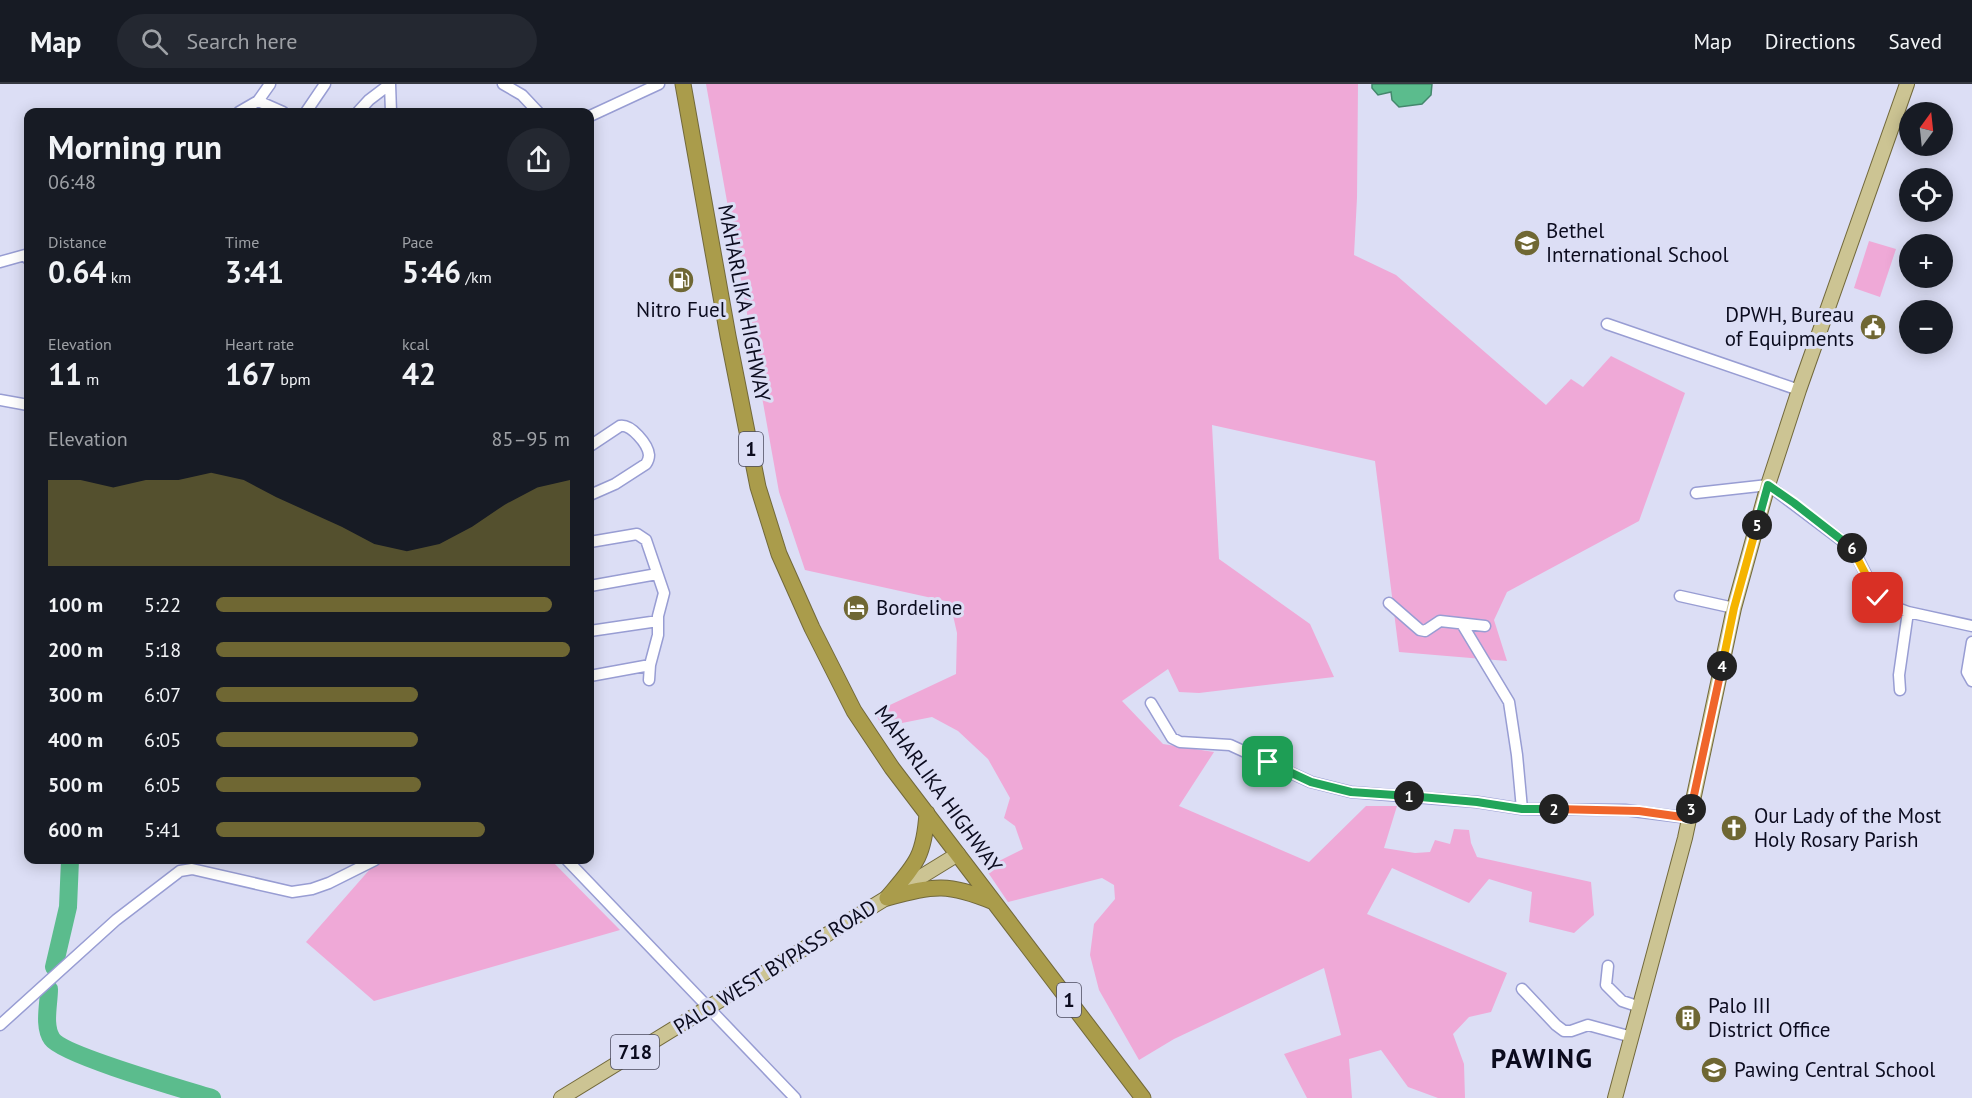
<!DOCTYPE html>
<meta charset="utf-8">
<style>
:root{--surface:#171b24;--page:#242831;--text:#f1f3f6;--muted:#9ea1a6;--line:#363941;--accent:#6f6733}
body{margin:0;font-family:"PT Sans",sans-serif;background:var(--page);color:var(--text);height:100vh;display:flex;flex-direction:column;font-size:22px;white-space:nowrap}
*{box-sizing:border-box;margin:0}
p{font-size:20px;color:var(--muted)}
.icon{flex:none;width:33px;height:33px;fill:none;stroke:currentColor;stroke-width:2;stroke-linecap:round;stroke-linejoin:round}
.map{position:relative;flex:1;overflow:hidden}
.drawer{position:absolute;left:24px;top:24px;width:570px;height:756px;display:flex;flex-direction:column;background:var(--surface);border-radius:12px;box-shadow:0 3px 15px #0003}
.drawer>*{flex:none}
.needle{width:39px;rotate:15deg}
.fabs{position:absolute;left:1899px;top:18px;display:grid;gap:12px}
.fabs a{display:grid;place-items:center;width:54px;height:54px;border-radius:50%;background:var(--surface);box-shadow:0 3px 15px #0003;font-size:30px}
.pin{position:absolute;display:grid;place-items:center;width:51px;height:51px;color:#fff;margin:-26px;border-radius:12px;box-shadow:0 3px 9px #0006}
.km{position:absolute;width:30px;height:30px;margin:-15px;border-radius:50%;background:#222;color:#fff;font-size:16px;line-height:30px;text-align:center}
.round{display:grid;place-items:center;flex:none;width:63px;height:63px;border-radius:32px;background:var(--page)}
.headline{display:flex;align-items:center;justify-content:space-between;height:102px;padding:0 24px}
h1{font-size:33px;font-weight:700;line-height:45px}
.figures{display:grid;grid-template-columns:repeat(3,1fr);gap:9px;height:102px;padding:6px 24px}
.figures div{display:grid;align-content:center}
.figures b{font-size:30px;font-weight:700}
.figures small{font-size:16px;font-weight:400}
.figures p{font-size:16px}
.chart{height:168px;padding:12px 24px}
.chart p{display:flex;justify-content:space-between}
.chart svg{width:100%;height:108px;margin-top:6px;fill:var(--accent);opacity:.7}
ul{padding:0 24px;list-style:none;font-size:20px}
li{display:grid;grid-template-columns:96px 72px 1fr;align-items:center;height:45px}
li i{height:15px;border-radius:8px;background:var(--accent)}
header{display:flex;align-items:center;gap:36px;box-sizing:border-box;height:84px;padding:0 30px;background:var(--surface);border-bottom:2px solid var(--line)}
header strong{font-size:28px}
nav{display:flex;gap:33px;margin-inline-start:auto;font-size:21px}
.search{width:420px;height:54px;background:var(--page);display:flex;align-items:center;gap:15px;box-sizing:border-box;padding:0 21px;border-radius:33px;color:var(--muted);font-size:22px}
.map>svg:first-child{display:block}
</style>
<header>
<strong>Map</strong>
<div class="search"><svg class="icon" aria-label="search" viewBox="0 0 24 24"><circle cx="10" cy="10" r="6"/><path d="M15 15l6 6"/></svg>Search here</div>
<nav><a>Map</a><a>Directions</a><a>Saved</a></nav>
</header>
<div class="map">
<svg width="1972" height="1014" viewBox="0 0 1972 1014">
<rect width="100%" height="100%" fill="#dcdef5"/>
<path fill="#efa9d7" d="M706,0H1358L1357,114L1354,171L1396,191L1546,321L1571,295L1583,303L1611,272L1685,309L1639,437L1507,508L1494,536L1507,577L1399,568L1375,377L1212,341L1219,475L1310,540L1334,593L1199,609L1179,608L1168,585L1122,617L1163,660L1214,668L1179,722L1309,778L1366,722H1397L1384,764L1415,769L1430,768L1435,756L1450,760L1454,745L1469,746L1471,759L1477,773L1591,798L1594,831L1574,849L1529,838L1532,808L1489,795L1469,819L1392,784L1367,830L1507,889L1491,928L1469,933L1453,950L1464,980L1465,1014H1438L1408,1003L1381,966L1349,975L1352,1014H1307L1284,970L1341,951L1324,884L1174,955L1139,976L1099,906L1090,871L1094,840L1115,815L1114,801L1102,794L1008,818L985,784L1023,765L1015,742L1004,734L1010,714L988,675L958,647L932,633L882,643L875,628L956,590L957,549L950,518L805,486L779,408Z
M1869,157L1896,165L1880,213L1854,204Z
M378,776H551L620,846L374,917L306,858Z"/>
<path fill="#5bbc8d" stroke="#43876c" stroke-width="1.5" d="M1372,0H1432L1431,11L1422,20L1399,23L1392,16L1391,8L1378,11L1372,4Z"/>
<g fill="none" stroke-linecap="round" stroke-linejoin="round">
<path stroke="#5bbc8d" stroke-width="18" d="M54,883L68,823L70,776
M49,905C49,920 43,942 52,955C63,971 186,1006 212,1014"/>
<defs>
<path id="minor" d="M390,0L391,28
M503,0L522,11L538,28
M258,17L270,0
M239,28L258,17L283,28
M306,28L325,0
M358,28L369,16L390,0
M590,32L659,0
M0,178L25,171L28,175
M1607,240L1799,306
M0,316L28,321
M590,362L620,342C631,340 648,360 649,371C649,375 648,377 646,380L615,400L590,411
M1696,409L1768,401L1853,465L1878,514L1892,522L1908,528L1972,542
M590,458L637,450L646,456L664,509L658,532V551L650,581L649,596
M590,502L657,490
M1680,512L1734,524
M1389,519L1420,546L1425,547L1440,537L1485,542
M1462,540L1509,618L1517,671L1522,725
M590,547L658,537
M1972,558L1967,588L1972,597
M590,592L650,581
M1900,606L1899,591L1908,528
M1151,619L1172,654L1180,658L1230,661L1311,698L1351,708L1477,718L1522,725L1625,726L1689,734
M567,776L795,1014
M1608,882L1606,901L1622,917L1640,923
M1522,905L1556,941L1564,947H1571L1588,941L1632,953
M0,941L116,836L180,787L192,785L292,808L312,805L329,799L375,776"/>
<path id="major" d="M561,1014L958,770
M1615,1014L1685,754L1734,524L1768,401L1799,306L1907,0"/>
<path id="highway" d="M683,0L728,252L758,403L779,470L812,544L854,627L892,684L1143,1014
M887,814C936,801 947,799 994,818
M887,814C915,781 924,774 927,729"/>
</defs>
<use href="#minor" stroke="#989dd3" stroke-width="13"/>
<use href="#major" stroke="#72693b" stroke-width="16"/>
<use href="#highway" stroke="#72693b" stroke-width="17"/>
<use href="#minor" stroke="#fff" stroke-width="10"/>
<use href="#major" stroke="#ccc493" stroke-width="14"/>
<use href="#highway" stroke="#aa9c4b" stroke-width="15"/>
</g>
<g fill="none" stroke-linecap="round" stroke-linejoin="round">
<defs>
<path id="split-1" d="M1268,678L1311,698L1351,708L1409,712"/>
<path id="split-2" d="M1409,712L1477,718L1522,725H1554"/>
<path id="split-3" d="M1554,725L1639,727L1689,734L1691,725"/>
<path id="split-4" d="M1691,725L1722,582"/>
<path id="split-5" d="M1722,582L1734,524L1757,441"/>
<path id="split-6" d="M1757,441L1768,401L1794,419L1852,464"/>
<path id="split-7" d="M1852,464L1878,514"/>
</defs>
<use href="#split-1" stroke="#fff" stroke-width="12"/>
<use href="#split-2" stroke="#fff" stroke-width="12"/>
<use href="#split-3" stroke="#fff" stroke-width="12"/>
<use href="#split-4" stroke="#fff" stroke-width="12"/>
<use href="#split-5" stroke="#fff" stroke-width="12"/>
<use href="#split-6" stroke="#fff" stroke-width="12"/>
<use href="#split-7" stroke="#fff" stroke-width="12"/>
<use href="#split-1" stroke="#22a559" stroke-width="8"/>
<use href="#split-2" stroke="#22a559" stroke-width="8"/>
<use href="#split-3" stroke="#f0652b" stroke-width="8"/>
<use href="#split-4" stroke="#f0652b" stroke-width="8"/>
<use href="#split-5" stroke="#f5b400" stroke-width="8"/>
<use href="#split-6" stroke="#22a559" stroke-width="8"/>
<use href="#split-7" stroke="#f5b400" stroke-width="8"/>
</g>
<defs>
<symbol id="school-disc" viewBox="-11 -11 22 22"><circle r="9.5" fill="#6f6733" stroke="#dcdef5"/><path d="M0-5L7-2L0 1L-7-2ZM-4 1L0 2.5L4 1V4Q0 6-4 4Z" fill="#fff"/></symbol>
<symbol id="fuel-disc" viewBox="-11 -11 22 22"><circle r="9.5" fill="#6f6733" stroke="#dcdef5"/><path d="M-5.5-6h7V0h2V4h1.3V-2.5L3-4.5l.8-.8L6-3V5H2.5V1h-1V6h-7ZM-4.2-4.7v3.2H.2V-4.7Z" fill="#fff"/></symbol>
<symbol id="civic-disc" viewBox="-11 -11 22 22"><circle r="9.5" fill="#6f6733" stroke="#dcdef5"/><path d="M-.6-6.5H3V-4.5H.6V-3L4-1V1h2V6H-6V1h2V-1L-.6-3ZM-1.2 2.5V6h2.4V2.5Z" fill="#fff"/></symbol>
<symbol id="hotel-disc" viewBox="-11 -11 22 22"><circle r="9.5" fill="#6f6733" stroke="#dcdef5"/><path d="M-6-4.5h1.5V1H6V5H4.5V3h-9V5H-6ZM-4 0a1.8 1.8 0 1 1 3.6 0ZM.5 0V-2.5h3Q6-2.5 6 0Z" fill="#fff"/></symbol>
<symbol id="church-disc" viewBox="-11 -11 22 22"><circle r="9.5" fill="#6f6733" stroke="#dcdef5"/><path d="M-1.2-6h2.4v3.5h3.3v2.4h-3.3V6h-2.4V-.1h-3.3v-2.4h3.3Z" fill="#fff"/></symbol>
<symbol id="building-disc" viewBox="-11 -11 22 22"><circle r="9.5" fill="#6f6733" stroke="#dcdef5"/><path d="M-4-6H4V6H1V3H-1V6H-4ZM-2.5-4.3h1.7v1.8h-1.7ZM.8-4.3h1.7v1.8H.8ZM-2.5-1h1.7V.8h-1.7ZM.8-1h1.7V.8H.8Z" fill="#fff"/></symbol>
</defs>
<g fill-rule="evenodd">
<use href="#school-disc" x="1512" y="144" width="30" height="30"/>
<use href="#fuel-disc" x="666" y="181" width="30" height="30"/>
<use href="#civic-disc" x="1858" y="228" width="30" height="30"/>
<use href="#hotel-disc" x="841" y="509" width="30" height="30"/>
<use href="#church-disc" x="1719" y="729" width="30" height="30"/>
<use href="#building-disc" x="1673" y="919" width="30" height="30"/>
<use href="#school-disc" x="1699" y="971" width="30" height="30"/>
</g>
<g text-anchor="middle" stroke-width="6" stroke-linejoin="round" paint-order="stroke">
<g fill="#dcdef5" stroke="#4a4a5e" stroke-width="1.5">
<rect x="739" y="348" width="24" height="34" rx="4.5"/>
<rect x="1057" y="899" width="24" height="34" rx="4.5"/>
<rect x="611" y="951" width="48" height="34" rx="4.5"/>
</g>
<g font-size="20" font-weight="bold" fill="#0b0b1e">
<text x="751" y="372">1</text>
<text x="1069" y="923">1</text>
<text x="635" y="975">718</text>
</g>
<g font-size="21" fill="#0b0b1e" stroke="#dcdef5" text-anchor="start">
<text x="1546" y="154">Bethel<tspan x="1546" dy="24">International School</tspan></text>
<text x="681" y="233" text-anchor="middle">Nitro Fuel</text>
<text x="1854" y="238" text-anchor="end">DPWH, Bureau<tspan x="1854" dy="24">of Equipments</tspan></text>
<text x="876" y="531">Bordeline</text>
<text x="1754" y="739">Our Lady of the Most<tspan x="1754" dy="24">Holy Rosary Parish</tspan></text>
<text x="1708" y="929">Palo III<tspan x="1708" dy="24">District Office</tspan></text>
<text x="1734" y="993">Pawing Central School</text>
</g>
<g font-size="21" fill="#0b0b1e" stroke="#dcdef5">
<text transform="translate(744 219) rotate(79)" y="7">MAHARLIKA HIGHWAY</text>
<text transform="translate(938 705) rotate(54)" y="7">MAHARLIKA HIGHWAY</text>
<text transform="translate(775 883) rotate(-32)" y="7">PALO WEST BYPASS ROAD</text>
</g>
<g font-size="27" font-weight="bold" letter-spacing="1.5" fill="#0b0b1e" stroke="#dcdef5">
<text x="1542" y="984">PAWING</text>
</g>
</g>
</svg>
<div class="fabs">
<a><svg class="needle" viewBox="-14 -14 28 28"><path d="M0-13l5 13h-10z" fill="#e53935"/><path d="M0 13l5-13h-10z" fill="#9ea1a6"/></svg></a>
<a><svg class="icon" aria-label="locate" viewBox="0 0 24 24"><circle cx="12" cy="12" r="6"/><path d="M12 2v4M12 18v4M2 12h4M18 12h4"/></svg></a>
<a>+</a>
<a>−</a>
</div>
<div class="pin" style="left:1268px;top:678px;background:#1e9e55"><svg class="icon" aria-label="arrive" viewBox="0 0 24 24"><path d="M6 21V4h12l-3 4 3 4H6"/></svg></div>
<div class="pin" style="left:1878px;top:514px;background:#d93025"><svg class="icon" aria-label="check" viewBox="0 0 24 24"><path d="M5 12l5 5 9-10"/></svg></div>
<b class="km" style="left:1409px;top:712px">1</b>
<b class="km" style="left:1554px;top:725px">2</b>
<b class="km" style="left:1691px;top:725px">3</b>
<b class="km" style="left:1722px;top:582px">4</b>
<b class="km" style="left:1757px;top:441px">5</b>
<b class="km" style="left:1852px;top:464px">6</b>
<section class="drawer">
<div class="headline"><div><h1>Morning run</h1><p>06:48</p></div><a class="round"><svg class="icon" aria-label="share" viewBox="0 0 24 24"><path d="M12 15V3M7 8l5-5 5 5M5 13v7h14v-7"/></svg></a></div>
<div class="figures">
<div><p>Distance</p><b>0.64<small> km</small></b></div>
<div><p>Time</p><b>3:41</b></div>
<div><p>Pace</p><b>5:46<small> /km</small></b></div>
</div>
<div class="figures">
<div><p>Elevation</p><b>11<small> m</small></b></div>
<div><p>Heart rate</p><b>167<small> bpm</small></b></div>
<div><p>kcal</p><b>42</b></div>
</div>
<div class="chart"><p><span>Elevation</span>85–95 m</p>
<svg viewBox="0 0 160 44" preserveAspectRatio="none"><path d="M0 44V9L10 9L20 12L30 9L40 9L50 6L60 9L70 16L80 22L90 28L100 35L110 38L120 35L130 28L140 19L150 12L160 9V44z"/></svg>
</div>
<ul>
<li><b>100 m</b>5:22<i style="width:95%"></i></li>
<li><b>200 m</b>5:18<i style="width:100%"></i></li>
<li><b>300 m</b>6:07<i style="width:57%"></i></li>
<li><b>400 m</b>6:05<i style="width:57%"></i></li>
<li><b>500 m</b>6:05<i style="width:58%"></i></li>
<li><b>600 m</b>5:41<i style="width:76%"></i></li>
</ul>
</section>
</div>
